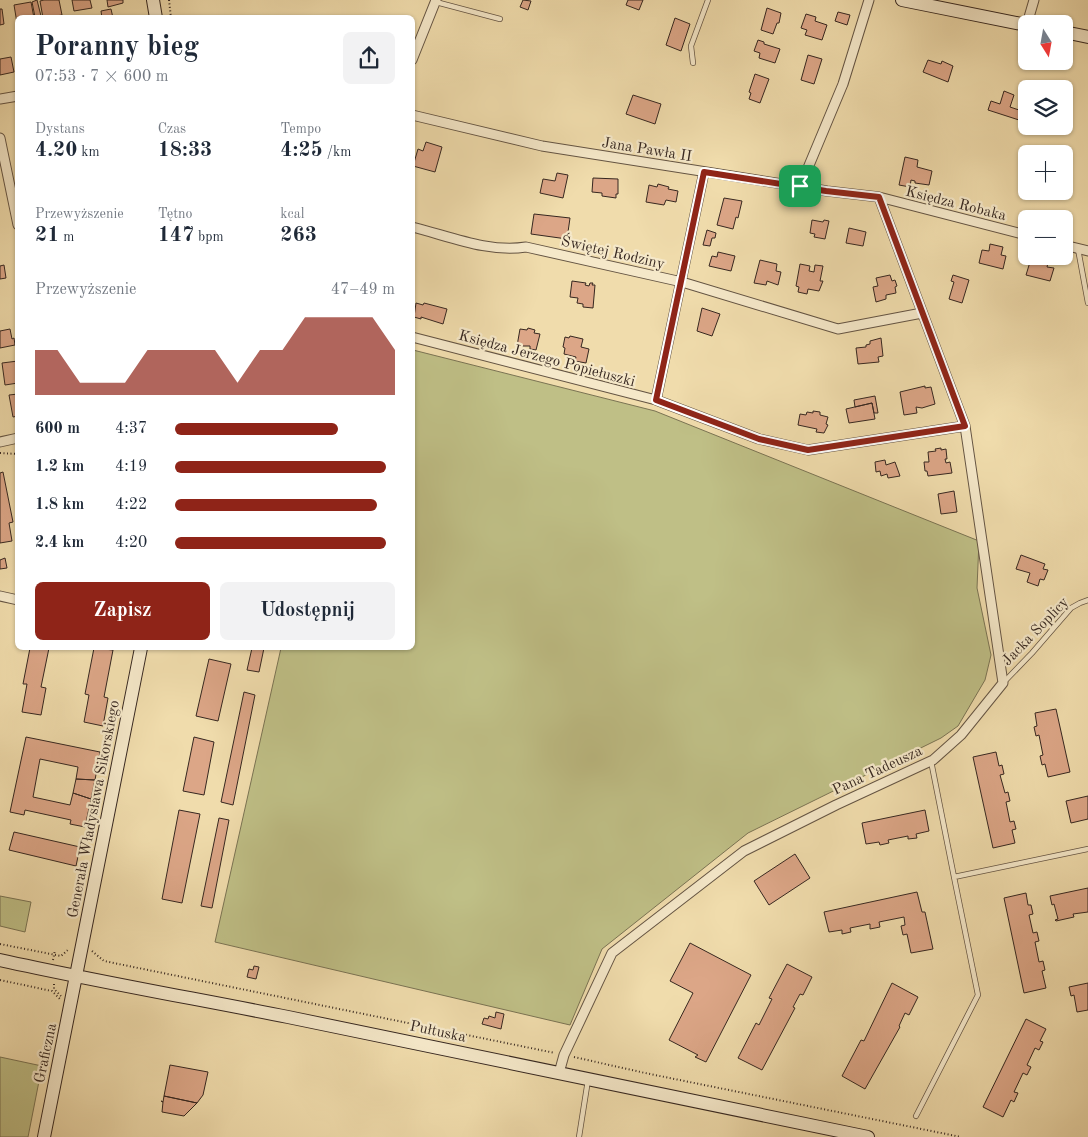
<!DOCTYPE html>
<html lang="pl">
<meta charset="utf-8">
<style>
:root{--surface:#fff;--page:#f2f2f3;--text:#1f2937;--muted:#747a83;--accent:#8f2418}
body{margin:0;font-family:"Old Standard TT",serif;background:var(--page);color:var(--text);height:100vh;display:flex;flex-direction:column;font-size:19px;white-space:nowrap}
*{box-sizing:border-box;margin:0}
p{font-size:16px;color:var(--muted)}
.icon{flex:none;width:28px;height:28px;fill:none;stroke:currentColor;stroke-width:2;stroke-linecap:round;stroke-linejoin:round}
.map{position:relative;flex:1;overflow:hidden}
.side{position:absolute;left:15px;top:15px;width:400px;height:635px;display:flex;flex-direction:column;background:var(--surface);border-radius:8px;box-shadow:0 1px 4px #0004}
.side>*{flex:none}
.needle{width:32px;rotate:169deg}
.fabs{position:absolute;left:1018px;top:15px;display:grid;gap:10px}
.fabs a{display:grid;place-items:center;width:55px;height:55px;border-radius:8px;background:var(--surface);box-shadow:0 1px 4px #0004;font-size:25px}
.pin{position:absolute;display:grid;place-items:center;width:42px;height:42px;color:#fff;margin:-21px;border-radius:10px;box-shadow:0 2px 8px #0006}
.round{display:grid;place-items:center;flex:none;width:52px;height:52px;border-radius:8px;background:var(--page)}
.summary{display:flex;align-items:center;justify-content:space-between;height:85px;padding:0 20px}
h1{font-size:28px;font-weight:800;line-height:38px}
.figures{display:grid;grid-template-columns:repeat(3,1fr);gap:8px;height:85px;padding:5px 20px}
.figures div{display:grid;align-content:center}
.figures b{font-size:21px;font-weight:800}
.figures small{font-size:14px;font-weight:400}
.figures p{font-size:14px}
.chart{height:140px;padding:10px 20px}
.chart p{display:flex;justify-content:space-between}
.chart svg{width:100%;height:90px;margin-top:5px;fill:var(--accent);opacity:.7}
.primary-button{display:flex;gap:10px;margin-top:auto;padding:10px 20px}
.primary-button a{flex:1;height:58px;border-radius:8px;background:var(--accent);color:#fff;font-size:20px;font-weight:800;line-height:58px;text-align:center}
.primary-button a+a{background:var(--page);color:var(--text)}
ul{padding:0 20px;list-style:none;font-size:16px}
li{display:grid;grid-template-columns:80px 60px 1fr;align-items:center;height:38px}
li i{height:12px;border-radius:6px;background:var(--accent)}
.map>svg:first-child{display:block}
</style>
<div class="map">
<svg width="1088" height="1137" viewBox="0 0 1088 1137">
<rect width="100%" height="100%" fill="#f0dcac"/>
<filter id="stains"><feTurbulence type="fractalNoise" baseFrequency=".004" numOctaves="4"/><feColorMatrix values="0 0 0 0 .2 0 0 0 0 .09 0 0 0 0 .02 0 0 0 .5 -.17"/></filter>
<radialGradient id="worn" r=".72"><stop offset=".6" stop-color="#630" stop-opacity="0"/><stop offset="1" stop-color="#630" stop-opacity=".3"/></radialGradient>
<path fill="#bfbf86" stroke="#7a7353" d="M413,350L655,411L979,541L977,588L991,655L985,680L958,726L941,738L748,833L602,949L570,1025L215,942L281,648H412Z
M0,896L31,902L25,932L0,926Z
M0,1057L42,1066L28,1137H0Z"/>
<path fill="#dca687" stroke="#362720" d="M37,0L41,16L35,17L32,2Z
M44,0H59L62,15L43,18L40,1Z
M72,0H90L92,8L74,11Z
M107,0H123V3L108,7Z
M523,0L531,1L528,10L520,7Z
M628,0H643L639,10L626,5Z
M31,2L34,18H18L17,23L14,5Z
M767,8L781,13L779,23H777L773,34L761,30Z
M0,9H2L4,24L0,25Z
M111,9L113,18H102L101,11Z
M838,12L850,15L847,25L835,21Z
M806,14L816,17L815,21L827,25L822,40L805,35L807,30L801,28Z
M675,18L690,24L681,51L666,45Z
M758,40L764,42V44L780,49L775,63L759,58L760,53L754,51Z
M808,55L822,59L814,84L801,80Z
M11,57L14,72L0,75V59Z
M928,60L941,64L942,61L953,66L948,82L923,72Z
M755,74L769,79L760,103L749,99L751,93L749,92Z
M1004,91L1014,95L1010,107L1022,111L1019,120L988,110L991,101L1000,104Z
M633,95L661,104L655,124L626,114Z
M426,142L442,147L435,172L413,166L418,149L423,151Z
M905,157L918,160L917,167L932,171L929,185L915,183V181L911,180L910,187L899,185Z
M557,173L568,175L563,198L540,193L543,179L555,181Z
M593,178L618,179V194H616V198L602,196V193L592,192Z
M658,184L669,187L668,189L678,191L676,202L666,200L664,205L646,202L649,185L657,187Z
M724,198L742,201L738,218L736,217L733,229L717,225Z
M534,214L570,218L567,239L531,234Z
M812,220L823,222L824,220L829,221L825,239L814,237L815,234L810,233Z
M849,228L866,232L863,246L846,243Z
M707,230L716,233L715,238H712L710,246L703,245Z
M990,244L1003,247L1001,255L1006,256L1003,269L979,263L982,250L989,251Z
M718,252L735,256L731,271L709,266L712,256L717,257Z
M1037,256L1049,259L1047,267L1054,268L1050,281L1026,275L1030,262L1035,263Z
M760,260L777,264L776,271L781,272L778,285L767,281L766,285L754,283Z
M800,264L810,266L809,271L814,272L815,265L823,266L820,281H823L819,291L808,289L807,294L798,292L799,287L796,286Z
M4,265L6,278L0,279V266Z
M890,275L892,281L895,280L897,286L895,287L896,293L886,295V299L876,302L873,287L878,286L876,278Z
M953,275L969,280L962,303L949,299L954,282L951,281Z
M572,281L586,283L585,285L589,286L590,283H593L592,285H595L593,308L583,307V304L577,303L578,298L570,297Z
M416,303L423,305L424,303L447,309L443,324L421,317V319L414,317Z
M702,308L720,314L712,336L697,331Z
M528,328L535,330L534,333L540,334L536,350L530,349V346H517L520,329L527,330Z
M10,329L12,339L14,338L15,345L0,348V331Z
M570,336L583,339L581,347L589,349L586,363L575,361L576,357L564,354L565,348L563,347L565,337L569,338Z
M881,338L883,356L878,357L879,362L858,364L856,348L866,347V345L870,344V341Z
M18,361V383L5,385L2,363Z
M925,386V388L931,387L935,404L922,408L916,407L917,413L904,415L900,392Z
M18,394V416L13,417L9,395Z
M875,396L878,413H874L872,403L855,407L854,400Z
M872,403L875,419L849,423L846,409Z
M813,411L820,412V415L828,417L826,424L828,425L824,433L816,432L817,429L798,425L800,414L806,415L807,412L813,413Z
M941,448V450L946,449L947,459H945L946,463L950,462L952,473L928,476L927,471H925L924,462H929L928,452L936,451L935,449Z
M885,460L886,465L895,462L900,476L888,478L887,474L881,476L880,471L876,472L875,462Z
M3,472L13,522L9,523L12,541L0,543V473Z
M954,491L957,512L941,514L938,494Z
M1021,555L1045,564L1043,569L1048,570L1044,580L1040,579L1038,586L1027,582L1030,573L1016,569Z
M5,558L7,568L0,569V560Z
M30,648H49L41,687L46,688L41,715L22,712L27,684H23Z
M94,648L113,650L104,697L108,698L103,726L84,722L89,695L85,694Z
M252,648H264L259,672L247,670Z
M209,659L231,664L218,721L196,716Z
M244,692L255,695L233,805L221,802Z
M1056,709L1070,772L1048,777L1045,764L1042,765L1040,756L1043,755L1039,735L1036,736L1034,727L1037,726L1035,713Z
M26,737L100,752L95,780L76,779L78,767L40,759L33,797L70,805L73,793L91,799L85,827L70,824L71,820L25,810L24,815L10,812Z
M194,737L214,742L204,795L183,791Z
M996,752L999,766L1002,765L1004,774L1000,775L1005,793L1008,792L1010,801L1006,802L1010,822L1014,821L1016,829L1012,830L1015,843L993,848L973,757Z
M76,779L95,780L91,799L73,793Z
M1088,796V819L1071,823L1066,801Z
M179,810L200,814L182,903L162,899Z
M925,810L929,831L916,834L917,838L908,839V836L888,840L889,843L880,845L879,842L866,844L862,823Z
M219,818L229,820L212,908L201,906Z
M14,832L80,847L76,866L9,850Z
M795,854L810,878L769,905L754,881Z
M1088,888V912L1073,914L1074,917L1056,921L1055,920L1058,919L1054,904L1052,905L1050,896Z
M917,892L922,912H925L933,949L911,953L907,934L903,935L901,926L905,925L904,917L879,922L880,927L870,929V924L850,928L851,932L842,934V930L829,932L824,912Z
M1026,893L1028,905H1031L1033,914L1029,915L1033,933L1037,932L1039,941L1035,942L1039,962L1043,961L1045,970L1042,971L1046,988L1024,993L1004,898Z
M690,943L751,975L706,1062L695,1057L698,1055L669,1040L693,993L670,981Z
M787,964L812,977L803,995L800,994L793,1007L795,1008L762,1070L738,1058L756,1023L759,1025L772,999L769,998Z
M254,966L259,967L256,979L247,977L249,969L253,970Z
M892,983L918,997L909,1015L905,1013L899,1026L900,1027L865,1089L842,1076L861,1040L864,1041Z
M1088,983V1010L1077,1012L1074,995L1071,996L1069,987Z
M496,1012L504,1014L501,1029L482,1024L484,1018L488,1019L489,1016L495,1018Z
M1026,1019L1046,1029L1040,1041L1043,1042L1039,1050L1035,1048L1027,1065L1031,1067L1027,1075L1023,1073L1014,1092L1018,1093L1014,1102L1011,1100L1003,1117L983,1107Z
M170,1065L208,1072L203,1095L197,1103L164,1096Z
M164,1096L197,1103L184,1116L162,1112L163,1102L161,1101L163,1102Z"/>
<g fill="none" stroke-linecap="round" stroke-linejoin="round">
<defs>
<path id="lane" d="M436,2L500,19
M693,63L691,46L708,0
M1078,249L1088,303
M1004,682L1032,653L1071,608L1080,603L1088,600
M931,761L954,877L1088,849
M916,1116L978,995L954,877
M579,1137L588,1080"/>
<path id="street" d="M1027,24L1034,0
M412,60L436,0
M0,99L18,96
M412,115L542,146L827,191L879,197L1026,235
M0,138L18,225
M800,187L843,84L869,0
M412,227C449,236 488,253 526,247L682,282L838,329L922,313
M1064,245L1088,251
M412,337L656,400L759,439L808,450L965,426
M656,400L704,172
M0,442L18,438
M0,596L18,600
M559,1073L564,1055L612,953L744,851L836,805L933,760L961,735L1003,683L965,426L879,197"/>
<path id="secondary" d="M153,0L156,18
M902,0L1026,25
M1064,32L1088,37
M0,960C95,981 192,998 288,1017C482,1057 675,1097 868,1137
M44,1137L141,648"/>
</defs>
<use href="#lane" stroke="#645443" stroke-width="6"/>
<use href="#street" stroke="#645443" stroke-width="11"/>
<use href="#secondary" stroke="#362720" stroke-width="14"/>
<path stroke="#362720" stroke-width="2" stroke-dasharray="1 2.5" stroke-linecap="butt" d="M169,0L171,18
M0,453L18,454
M0,944L61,956L69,949
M92,951L104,961L555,1053
M53,960L55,950
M0,980L47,990L52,991L60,999
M54,984V989L61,996
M574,1057L645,1073L961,1137"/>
<use href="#lane" stroke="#f5e8c9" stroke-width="4.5"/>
<use href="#street" stroke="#f5e8c9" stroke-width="9"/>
<use href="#secondary" stroke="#f5e8c9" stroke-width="12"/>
</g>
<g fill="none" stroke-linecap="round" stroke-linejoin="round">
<defs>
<path id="route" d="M704,172L826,191L879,197L965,426L808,450L759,439L656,400Z"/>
</defs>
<use href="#route" stroke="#fff" stroke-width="10"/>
<use href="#route" stroke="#8f2418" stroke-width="6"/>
</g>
<g text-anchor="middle" stroke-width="4.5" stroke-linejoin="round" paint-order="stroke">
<g font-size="15" fill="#362720" stroke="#f5e8c9">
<text transform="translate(647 149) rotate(9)" y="5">Jana Pawła II</text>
<text transform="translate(956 203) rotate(14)" y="5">Księdza Robaka</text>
<text transform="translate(613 252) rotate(13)" y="5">Świętej Rodziny</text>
<text transform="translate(547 358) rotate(15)" y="5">Księdza Jerzego Popiełuszki</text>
<text transform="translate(1035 631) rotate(-46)" y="5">Jacka Soplicy</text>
<text transform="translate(877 770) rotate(-25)" y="5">Pana Tadeusza</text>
<text transform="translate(93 809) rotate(-79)" y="5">Generała Władysława Sikorskiego</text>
<text transform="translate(438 1031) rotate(12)" y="5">Pułtuska</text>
<text transform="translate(45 1053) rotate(-78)" y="5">Graficzna</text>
</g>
</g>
<rect width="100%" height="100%" filter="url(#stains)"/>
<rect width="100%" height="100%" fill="url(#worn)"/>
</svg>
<div class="fabs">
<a><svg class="needle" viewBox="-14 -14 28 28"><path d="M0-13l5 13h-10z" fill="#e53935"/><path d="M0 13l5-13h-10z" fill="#747a83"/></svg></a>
<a><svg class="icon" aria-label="layers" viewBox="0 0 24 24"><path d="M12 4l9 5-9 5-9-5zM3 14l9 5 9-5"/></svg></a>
<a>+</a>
<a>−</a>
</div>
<div class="pin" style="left:800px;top:186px;background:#1e9e55"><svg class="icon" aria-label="arrive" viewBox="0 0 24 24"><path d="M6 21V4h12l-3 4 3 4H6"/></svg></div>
<section class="side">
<div class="summary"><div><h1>Poranny bieg</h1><p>07:53 · 7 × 600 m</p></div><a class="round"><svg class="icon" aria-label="share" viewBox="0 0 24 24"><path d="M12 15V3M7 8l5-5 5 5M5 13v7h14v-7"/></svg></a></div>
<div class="figures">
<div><p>Dystans</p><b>4.20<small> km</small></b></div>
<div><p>Czas</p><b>18:33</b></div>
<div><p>Tempo</p><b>4:25<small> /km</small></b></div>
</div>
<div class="figures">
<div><p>Przewyższenie</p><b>21<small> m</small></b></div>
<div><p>Tętno</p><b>147<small> bpm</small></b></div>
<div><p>kcal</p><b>263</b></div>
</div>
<div class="chart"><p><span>Przewyższenie</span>47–49 m</p>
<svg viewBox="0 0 160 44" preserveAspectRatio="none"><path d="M0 44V22L10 22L20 38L30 38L40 38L50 22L60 22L70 22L80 22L90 38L100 22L110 22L120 6L130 6L140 6L150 6L160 22V44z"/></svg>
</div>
<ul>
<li><b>600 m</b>4:37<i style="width:74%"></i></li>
<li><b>1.2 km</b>4:19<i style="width:96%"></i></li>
<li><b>1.8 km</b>4:22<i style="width:92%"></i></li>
<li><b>2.4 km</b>4:20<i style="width:96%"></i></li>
</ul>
<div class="primary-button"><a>Zapisz</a><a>Udostępnij</a></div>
</section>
</div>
